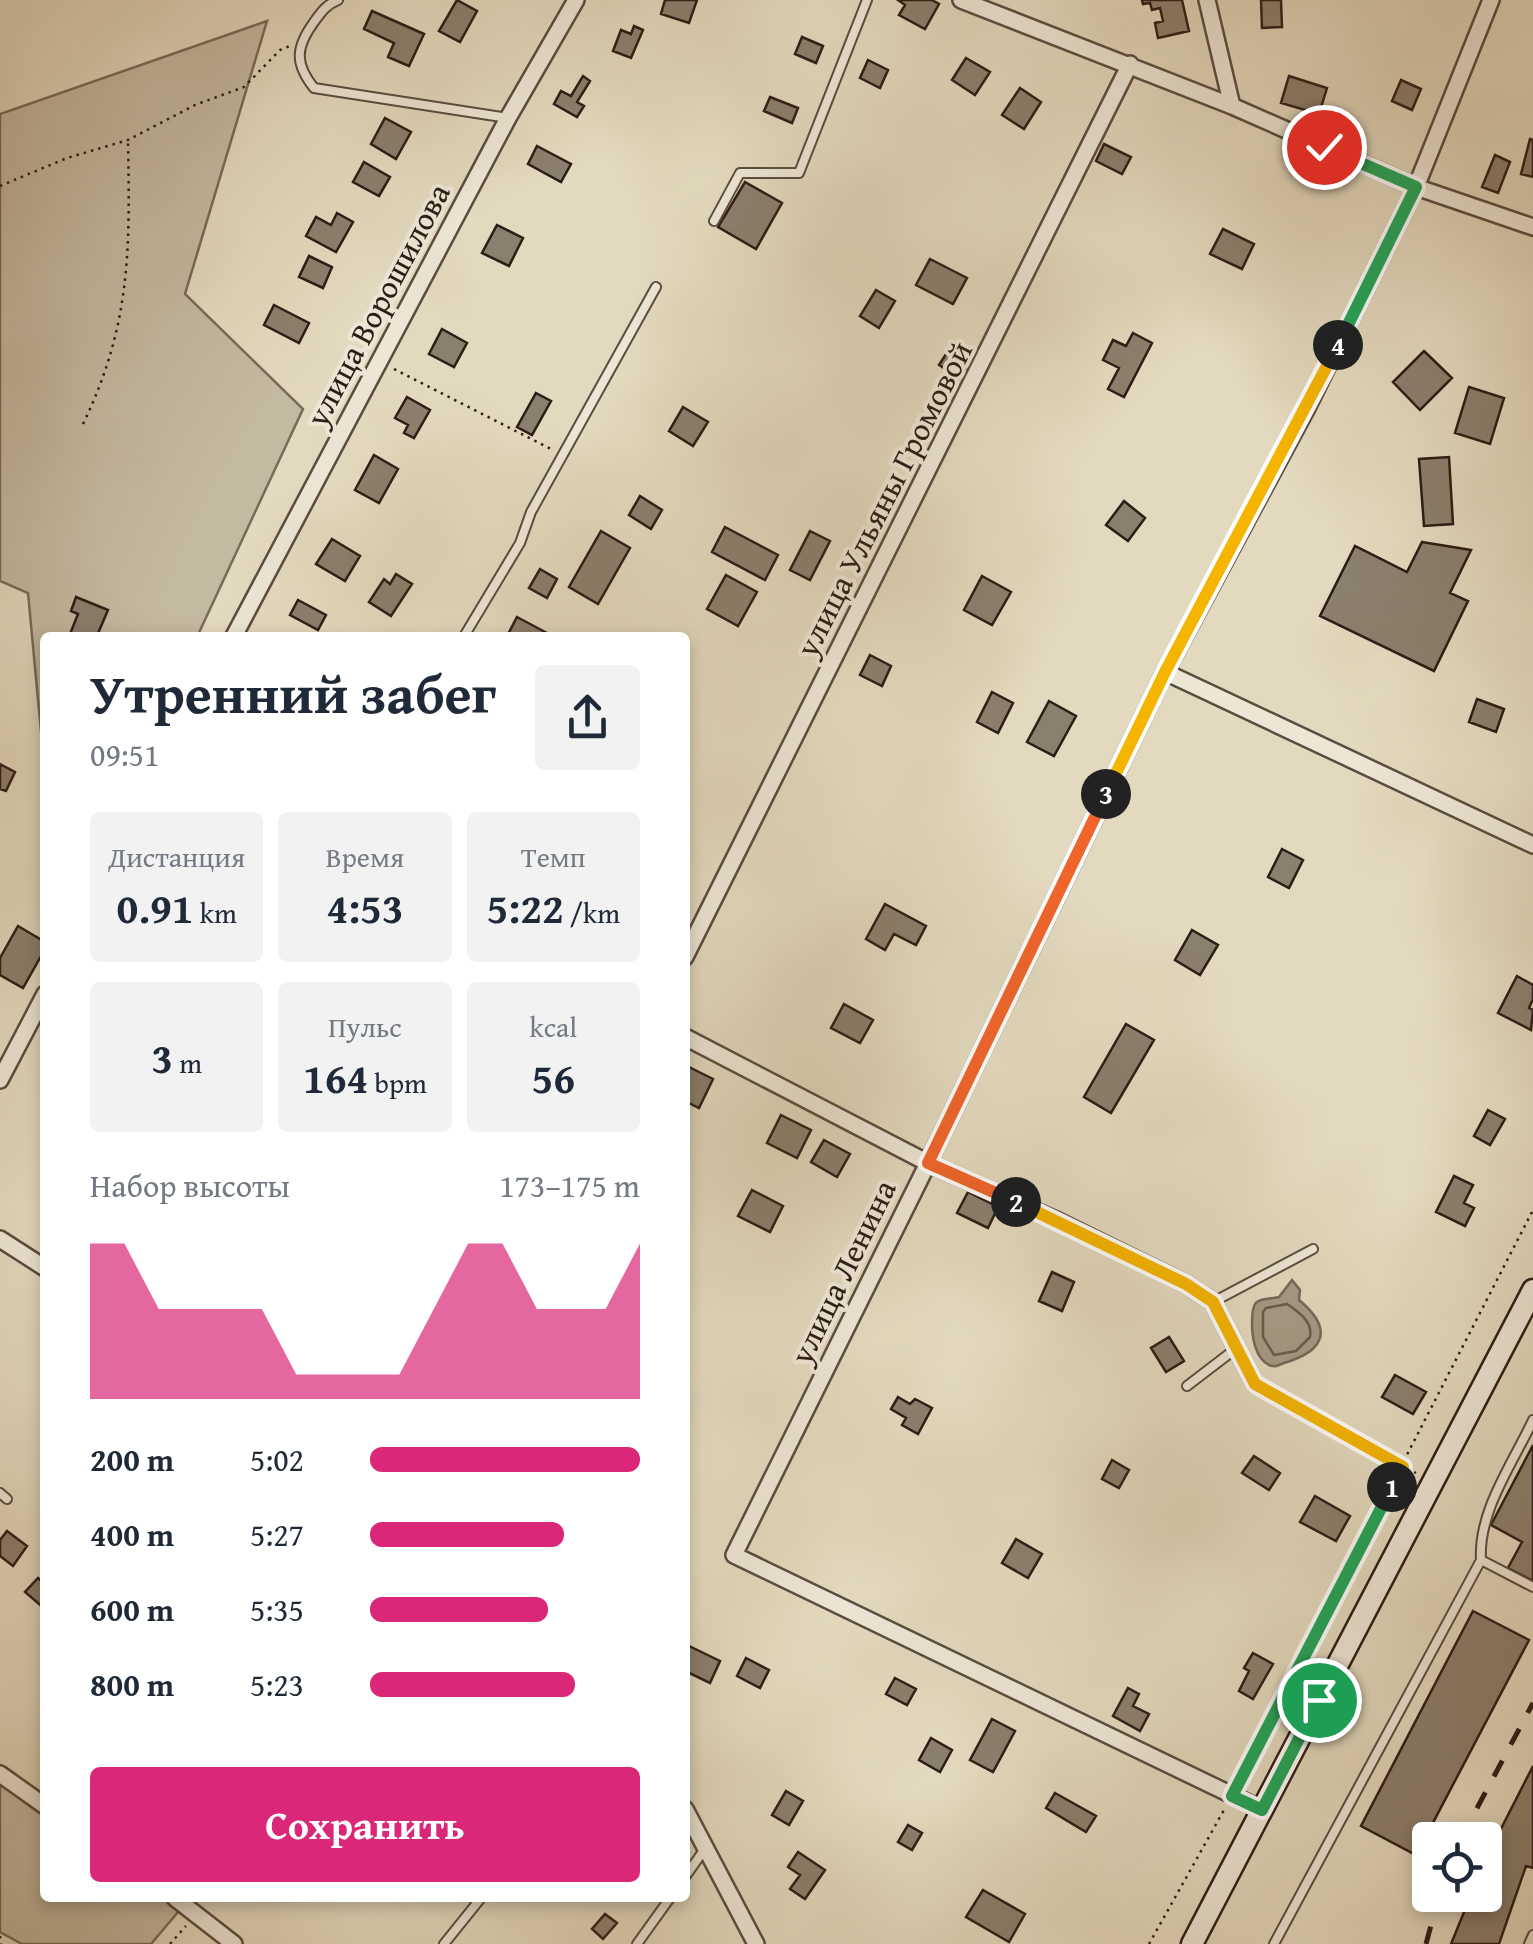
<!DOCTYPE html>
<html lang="ru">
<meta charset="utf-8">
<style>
:root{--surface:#fff;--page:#f2f2f3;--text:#1f2937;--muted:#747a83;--accent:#db2777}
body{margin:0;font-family:"Gentium Book Plus",serif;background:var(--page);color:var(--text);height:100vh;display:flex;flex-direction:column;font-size:38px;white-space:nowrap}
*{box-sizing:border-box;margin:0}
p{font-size:32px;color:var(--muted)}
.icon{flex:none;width:55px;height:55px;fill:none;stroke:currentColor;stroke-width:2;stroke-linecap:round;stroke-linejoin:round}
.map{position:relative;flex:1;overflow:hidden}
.drawer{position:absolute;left:40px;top:632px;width:650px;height:1270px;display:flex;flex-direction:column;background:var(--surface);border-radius:10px;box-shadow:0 5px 15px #0003}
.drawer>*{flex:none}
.controls{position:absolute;left:1412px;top:1822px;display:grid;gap:20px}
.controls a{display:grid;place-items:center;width:90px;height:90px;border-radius:10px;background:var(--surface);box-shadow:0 5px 15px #0003;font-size:50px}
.pin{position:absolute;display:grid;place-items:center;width:85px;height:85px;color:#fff;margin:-42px;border:5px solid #fff;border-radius:50%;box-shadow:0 2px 10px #0007}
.km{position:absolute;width:50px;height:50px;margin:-25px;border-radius:50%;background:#222;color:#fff;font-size:28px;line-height:50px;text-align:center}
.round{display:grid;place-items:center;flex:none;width:105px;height:105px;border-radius:10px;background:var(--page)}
.head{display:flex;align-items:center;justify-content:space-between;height:170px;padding:0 50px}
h1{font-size:55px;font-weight:700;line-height:75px}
.figures{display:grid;grid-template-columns:repeat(3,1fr);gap:15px;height:170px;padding:10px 50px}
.figures div{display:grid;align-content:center;border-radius:10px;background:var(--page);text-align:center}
.figures b{font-size:42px;font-weight:700}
.figures small{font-size:28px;font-weight:400}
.figures p{font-size:28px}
.chart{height:280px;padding:20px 50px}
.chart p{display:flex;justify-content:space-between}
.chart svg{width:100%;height:180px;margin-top:10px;fill:var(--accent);opacity:.7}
.cta{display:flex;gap:20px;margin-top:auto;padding:20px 50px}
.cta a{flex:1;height:115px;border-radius:10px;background:var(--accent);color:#fff;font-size:40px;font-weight:700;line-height:115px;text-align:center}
ul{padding:0 50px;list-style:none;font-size:32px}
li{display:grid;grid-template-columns:160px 120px 1fr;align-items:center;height:75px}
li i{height:25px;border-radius:12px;background:var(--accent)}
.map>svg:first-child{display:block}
</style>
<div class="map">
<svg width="1533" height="1944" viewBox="0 0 1533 1944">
<rect width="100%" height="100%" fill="#e3d9be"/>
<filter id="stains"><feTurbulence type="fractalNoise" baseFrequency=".002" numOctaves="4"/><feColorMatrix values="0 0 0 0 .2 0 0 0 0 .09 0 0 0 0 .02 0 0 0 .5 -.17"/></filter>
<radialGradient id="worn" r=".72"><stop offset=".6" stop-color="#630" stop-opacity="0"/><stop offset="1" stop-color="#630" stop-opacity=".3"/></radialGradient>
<path fill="#c4b9a1" stroke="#786b5b" stroke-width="2.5" d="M267,21L185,294L303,409L197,637L45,638V744L42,742L28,593L0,581V114Z
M0,1765L45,1797V1898L189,1899L151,1944H22L0,1932Z"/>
<path fill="#a59985" stroke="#756758" stroke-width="2.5" d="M1292,1280L1300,1290L1299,1300C1334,1329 1325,1351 1284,1363C1278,1365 1276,1368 1269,1365C1255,1358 1252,1337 1252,1323C1252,1296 1258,1301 1279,1297Z"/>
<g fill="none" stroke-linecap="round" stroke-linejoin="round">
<path stroke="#685b4d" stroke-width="2.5" d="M1287,1304C1299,1312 1313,1322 1310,1337L1296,1351L1274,1355L1263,1337V1312L1266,1308Z"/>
</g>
<path fill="#8b7f6d" stroke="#2c1d15" stroke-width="2.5" d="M457,0L477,11L460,42L439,31Z
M665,0H697L689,23L661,14Z
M932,0L939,4L925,29L899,15L905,5L898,0Z
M1142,0H1182L1189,31L1158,38L1155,23L1163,21L1160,8L1152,10L1150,3L1143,4Z
M1261,0H1281L1282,27L1262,28Z
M372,11L424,34L409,66L388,57L394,43L364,29Z
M634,26L643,30L631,58L613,51L621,30L631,34Z
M802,37L823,46L816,63L795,54Z
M966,58L990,72L975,95L952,80Z
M868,60L888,70L880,88L860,78Z
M583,76L590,81L577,102L584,106L577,117L554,104L561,91L571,96Z
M1289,76L1327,88L1319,114L1281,103Z
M1401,80L1421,89L1412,110L1392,101Z
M1020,88L1041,102L1024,129L1002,115Z
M770,97L798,108L792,123L764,111Z
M385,118L411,132L396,159L371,144Z
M1530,139L1533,140V177L1521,174Z
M1104,144L1131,157L1122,174L1096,161Z
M537,146L571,164L561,182L528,164Z
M1495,155L1510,162L1498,193L1482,187Z
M364,162L390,177L379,196L353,182Z
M745,182L782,203L756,249L718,227Z
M337,213L353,222L336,252L306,236L316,217L331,225Z
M497,225L523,238L509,266L482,253Z
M1223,229L1254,244L1242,269L1210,254Z
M309,256L332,267L323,288L299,277Z
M930,259L967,278L953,304L916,285Z
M876,290L895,301L879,328L860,316Z
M274,305L309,323L299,343L264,325Z
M442,329L467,343L454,367L429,354Z
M1133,333L1152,343L1124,397L1108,389L1119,368L1103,360L1113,340L1126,346Z
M950,348L970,360L959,378L939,365Z
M1424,351L1452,378L1420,410L1393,382Z
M1469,387L1504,398L1490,444L1455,433Z
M536,393L551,401L532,435L517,427Z
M407,397L430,410L414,438L404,433L408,425L395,418Z
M683,407L708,422L693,446L669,431Z
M374,455L398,469L379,503L355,490Z
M1449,457L1453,524L1424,526L1419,459Z
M640,496L662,510L651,529L629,515Z
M1124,501L1145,518L1128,541L1106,525Z
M725,527L778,555L765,580L712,552Z
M601,531L630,548L598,604L569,587Z
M810,531L830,541L810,580L790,570Z
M332,539L360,556L345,581L316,564Z
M1422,542L1471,550L1450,593L1468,601L1434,671L1320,616L1355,546L1407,572Z
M540,569L557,579L547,598L529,588Z
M396,574L412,584L391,616L369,602L384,579L390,584Z
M726,575L757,592L738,626L707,609Z
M982,576L1011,592L992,625L964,610Z
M76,597L108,610L96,638L70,634L78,614L71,611Z
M298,600L326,615L318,630L290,615Z
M517,617L547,633L545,638H506Z
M870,655L891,666L882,686L860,675Z
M992,692L1013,703L998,733L977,722Z
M1477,699L1504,709L1496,732L1469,722Z
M1049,701L1076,716L1054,756L1027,742Z
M0,764L15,772L6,791L0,789Z
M1282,849L1303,860L1289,888L1268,877Z
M885,904L926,926L916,945L894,934L885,950L866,939Z
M18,926L45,942V949L23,988L0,975V958Z
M1192,930L1218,945L1200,975L1175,960Z
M1517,976L1533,985V999L1529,1008L1533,1010L1531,1030L1498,1013Z
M844,1004L873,1020L860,1043L831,1028Z
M1126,1024L1154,1040L1111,1113L1084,1097Z
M687,1066L713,1079L699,1108L685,1101Z
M1488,1110L1505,1119L1490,1145L1474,1136Z
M781,1115L811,1130L797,1158L767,1143Z
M824,1140L850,1154L837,1177L811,1162Z
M1454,1176L1473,1185L1464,1203L1474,1208L1465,1226L1436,1212Z
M752,1190L783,1206L770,1232L738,1216Z
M968,1192L998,1207L988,1228L957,1213Z
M1052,1272L1074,1282L1062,1311L1039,1301Z
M1169,1337L1184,1361L1166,1372L1151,1348Z
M1395,1375L1426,1392L1413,1414L1382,1397Z
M898,1397L910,1404L915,1399L932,1408L918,1434L902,1425L906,1418L891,1409Z
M1533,1445V1581L1508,1568L1522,1542L1491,1525Z
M1254,1456L1280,1473L1269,1490L1242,1473Z
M1112,1460L1129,1470L1119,1488L1102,1479Z
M1315,1496L1350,1516L1336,1541L1300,1522Z
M7,1531L27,1546L13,1566L0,1556V1540Z
M1016,1539L1042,1554L1028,1578L1002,1563Z
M38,1578L45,1584V1609L25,1592Z
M1473,1611L1529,1640L1416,1855L1361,1826Z
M687,1645L720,1661L710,1683L685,1671Z
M1253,1653L1273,1664L1253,1699L1239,1691L1249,1671L1244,1668Z
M746,1658L769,1670L760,1688L737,1676Z
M895,1678L916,1689L907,1705L886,1694Z
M1128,1688L1139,1694L1133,1706L1149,1714L1140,1731L1113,1716Z
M992,1719L1015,1731L993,1772L970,1760Z
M931,1738L952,1750L940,1772L919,1760Z
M1533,1766V1868L1526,1866L1499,1944H1451L1471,1895H1485V1860Z
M786,1791L803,1801L789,1825L772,1815Z
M1055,1793L1096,1816L1086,1832L1046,1808Z
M908,1825L922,1833L912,1850L898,1842Z
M798,1852L825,1870L805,1899L790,1889L800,1875L788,1867Z
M983,1890L1025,1914L1009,1942L966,1917Z
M605,1914L617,1923L603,1939L592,1929Z"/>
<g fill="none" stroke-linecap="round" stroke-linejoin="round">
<defs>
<path id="lane" d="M338,0C326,5 322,11 314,22C296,47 294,63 314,88L508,118
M714,221L740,173H799L867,0
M463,638L520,543L531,512L656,287
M1213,1302L1313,1249
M1187,1386L1238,1347
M0,1493L7,1499
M1481,1560L1533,1587
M685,1877L704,1850
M444,1944L481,1898
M637,1944L670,1898
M1274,1944L1481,1560C1478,1511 1513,1463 1533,1420
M1529,1944L1533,1935"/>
<path id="street" d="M961,0L1232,106L1416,187L1533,227
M1207,0L1232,106
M233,638L508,118L576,0
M1165,672L1533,845
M685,957L1130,64
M685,1037L928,1163L1058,1221L1186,1284L1213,1302L1255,1384
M0,1080L45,994
M0,1239L45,1268
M0,1774L45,1806
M685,1809L756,1944
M1263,1810L734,1555L928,1163L1165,672L1307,408L1416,187L1491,0
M175,1898L234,1944"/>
<path id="secondary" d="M1192,1944L1533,1290"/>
</defs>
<use href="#lane" stroke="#5a4c3f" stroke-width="12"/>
<use href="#street" stroke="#5a4c3f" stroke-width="20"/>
<use href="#secondary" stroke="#2c1d15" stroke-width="25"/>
<path stroke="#2c1d15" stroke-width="2.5" stroke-dasharray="2.5 5" stroke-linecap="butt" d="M0,186L67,158L128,140L195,105L244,87L280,50L290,46
M394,369L551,449
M83,424C131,325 130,249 128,142
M1270,1392L1416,1473
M1239,1781L1533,1210
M0,1936L1,1944
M170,1944L186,1926
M1149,1944L1224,1810"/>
<use href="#lane" stroke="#ede6d5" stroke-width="8"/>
<use href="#street" stroke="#ede6d5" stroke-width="15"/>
<use href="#secondary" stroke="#ede6d5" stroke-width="20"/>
<path stroke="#2c1d15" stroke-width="5" stroke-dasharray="18 18" stroke-linecap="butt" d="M1460,1840L1533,1703
M1426,1944L1439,1895"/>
</g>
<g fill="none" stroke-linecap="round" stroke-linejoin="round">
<defs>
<path id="split-1" d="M1319,1700L1262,1810L1232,1796L1392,1487"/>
<path id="split-2" d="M1016,1202L1186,1284L1213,1302L1255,1384L1403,1467L1392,1487"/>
<path id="split-3" d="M1016,1202L928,1163L1106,794"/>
<path id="split-4" d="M1106,794L1165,672L1338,345"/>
<path id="split-5" d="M1324,147L1416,187L1338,345"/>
</defs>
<use href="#split-1" stroke="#fff" stroke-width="20"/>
<use href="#split-2" stroke="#fff" stroke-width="20"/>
<use href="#split-3" stroke="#fff" stroke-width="20"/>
<use href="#split-4" stroke="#fff" stroke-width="20"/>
<use href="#split-5" stroke="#fff" stroke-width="20"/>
<use href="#split-1" stroke="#22a559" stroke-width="12"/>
<use href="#split-2" stroke="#f5b400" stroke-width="12"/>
<use href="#split-3" stroke="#f0652b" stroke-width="12"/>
<use href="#split-4" stroke="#f5b400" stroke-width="12"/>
<use href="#split-5" stroke="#22a559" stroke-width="12"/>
</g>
<g text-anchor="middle" stroke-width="8" stroke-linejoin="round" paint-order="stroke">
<g font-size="32" fill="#2c1d15" stroke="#ede6d5">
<text transform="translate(378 305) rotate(-62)" y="11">улица Ворошилова</text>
<text transform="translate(884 499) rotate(-63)" y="11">улица Ульяны Громовой</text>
<text transform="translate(843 1272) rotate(-64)" y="11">улица Ленина</text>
</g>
</g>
<rect width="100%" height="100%" filter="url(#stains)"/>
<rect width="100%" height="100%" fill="url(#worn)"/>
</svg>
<div class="controls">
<a><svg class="icon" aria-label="locate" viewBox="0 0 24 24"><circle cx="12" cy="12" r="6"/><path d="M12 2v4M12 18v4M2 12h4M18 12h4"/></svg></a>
</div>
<div class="pin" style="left:1319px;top:1700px;background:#1e9e55"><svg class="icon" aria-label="arrive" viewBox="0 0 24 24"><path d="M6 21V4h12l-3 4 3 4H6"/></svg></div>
<div class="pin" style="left:1324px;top:147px;background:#d93025"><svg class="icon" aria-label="check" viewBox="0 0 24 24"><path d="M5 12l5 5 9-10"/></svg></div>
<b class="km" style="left:1392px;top:1487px">1</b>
<b class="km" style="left:1016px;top:1202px">2</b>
<b class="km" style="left:1106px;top:794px">3</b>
<b class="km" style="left:1338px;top:345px">4</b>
<section class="drawer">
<div class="head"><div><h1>Утренний забег</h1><p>09:51</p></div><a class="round"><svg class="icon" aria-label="share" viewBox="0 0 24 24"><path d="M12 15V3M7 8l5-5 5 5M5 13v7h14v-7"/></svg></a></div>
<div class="figures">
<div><p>Дистанция</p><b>0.91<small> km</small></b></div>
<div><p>Время</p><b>4:53</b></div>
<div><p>Темп</p><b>5:22<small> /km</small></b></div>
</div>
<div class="figures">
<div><b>3<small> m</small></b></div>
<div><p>Пульс</p><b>164<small> bpm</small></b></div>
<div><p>kcal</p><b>56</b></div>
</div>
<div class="chart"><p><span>Набор высоты</span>173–175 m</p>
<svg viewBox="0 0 160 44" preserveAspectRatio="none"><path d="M0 44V6L10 6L20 22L30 22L40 22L50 22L60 38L70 38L80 38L90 38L100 22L110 6L120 6L130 22L140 22L150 22L160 6V44z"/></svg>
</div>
<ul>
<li><b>200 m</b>5:02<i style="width:100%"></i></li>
<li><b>400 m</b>5:27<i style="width:72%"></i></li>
<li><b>600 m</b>5:35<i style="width:66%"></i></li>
<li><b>800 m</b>5:23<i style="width:76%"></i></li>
</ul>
<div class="cta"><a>Сохранить</a></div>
</section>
</div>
